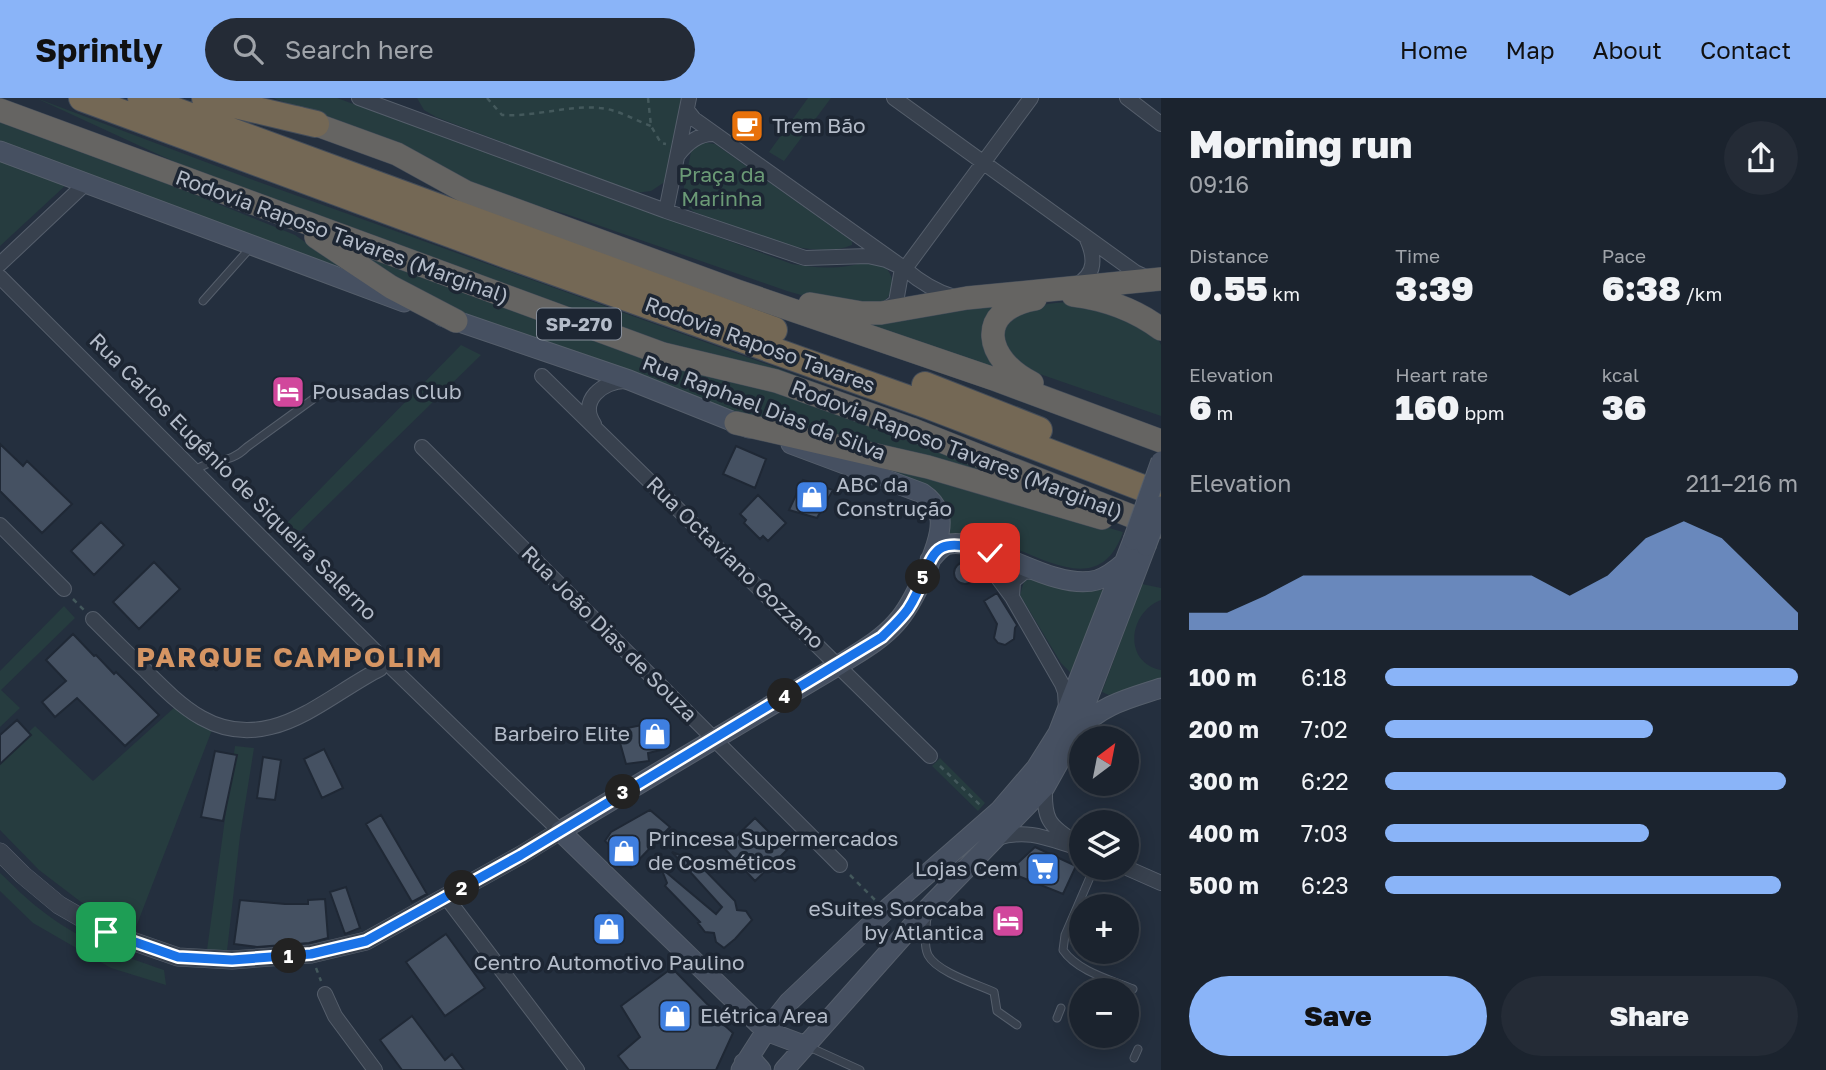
<!DOCTYPE html>
<meta charset="utf-8">
<style>
:root{--surface:#1b232e;--page:#242b36;--text:#f1f3f6;--muted:#a0a4aa;--line:#39404a;--accent:#8ab4f8}
body{margin:0;font-family:"Golos Text",sans-serif;background:var(--page);color:var(--text);height:100vh;display:flex;flex-direction:column;font-size:26px;white-space:nowrap}
*{box-sizing:border-box;margin:0}
p{font-size:23px;color:var(--muted)}
.icon{flex:none;width:38px;height:38px;fill:none;stroke:currentColor;stroke-width:2;stroke-linecap:round;stroke-linejoin:round}
.map{position:relative;flex:1;overflow:hidden}
.details{display:flex;flex-direction:column;background:var(--surface);width:665px}
.details>*{flex:none}
.needle{width:46px;rotate:32deg}
.controls{position:absolute;left:1069px;top:628px;display:grid;gap:14px}
.controls a{display:grid;place-items:center;width:70px;height:70px;border-radius:50%;background:var(--surface);box-shadow:0 4px 18px #0003,0 0 0 2px var(--line);font-size:35px}
.pin{position:absolute;display:grid;place-items:center;width:60px;height:60px;color:#fff;margin:-30px;border-radius:14px;box-shadow:0 4px 10px #0006}
.km{position:absolute;width:35px;height:35px;margin:-18px;border-radius:50%;background:#222;color:#fff;font-size:19px;line-height:35px;text-align:center}
.round{display:grid;place-items:center;flex:none;width:74px;height:74px;border-radius:37px;background:var(--page)}
.head{display:flex;align-items:center;justify-content:space-between;height:119px;padding:0 28px}
h1{font-size:38px;font-weight:800;line-height:52px}
.stats{display:grid;grid-template-columns:repeat(3,1fr);gap:10px;height:119px;padding:7px 28px}
.stats div{display:grid;align-content:center}
.stats b{font-size:35px;font-weight:800}
.stats small{font-size:19px;font-weight:400}
.stats p{font-size:19px}
.chart{height:196px;padding:14px 28px}
.chart p{display:flex;justify-content:space-between}
.chart svg{width:100%;height:126px;margin-top:7px;fill:var(--accent);opacity:.7}
.cta{display:flex;gap:14px;margin-top:auto;padding:14px 28px}
.cta a{flex:1;height:80px;border-radius:42px;background:var(--accent);color:#111;font-size:28px;font-weight:800;line-height:80px;text-align:center}
.cta a+a{background:var(--page);color:var(--text)}
ul{padding:0 28px;list-style:none;font-size:23px}
li{display:grid;grid-template-columns:112px 84px 1fr;align-items:center;height:52px}
li i{height:18px;border-radius:9px;background:var(--accent)}
header{display:flex;align-items:center;gap:42px;box-sizing:border-box;height:98px;padding:0 35px;background:var(--accent);color:#111}
header strong{font-size:33px}
nav{display:flex;gap:38px;margin-inline-start:auto;font-size:24px}
.search{width:490px;height:63px;background:var(--page);display:flex;align-items:center;gap:18px;box-sizing:border-box;padding:0 24px;border-radius:38px;color:var(--muted);font-size:26px}
main{display:flex;flex:1;min-height:0}
.map>svg:first-child{display:block}
</style>
<header>
<strong>Sprintly</strong>
<div class="search"><svg class="icon" aria-label="search" viewBox="0 0 24 24"><circle cx="10" cy="10" r="6"/><path d="M15 15l6 6"/></svg>Search here</div>
<nav><a>Home</a><a>Map</a><a>About</a><a>Contact</a></nav>
</header>
<main>
<div class="map">
<svg width="1161" height="972" viewBox="0 0 1161 972">
<rect width="100%" height="100%" fill="#242f3e"/>
<path fill="#263c3f" d="M36,0L256,83L772,268L973,344L630,238L190,71Z
M273,0H337L792,166C811,169 828,171 848,168C857,167 866,162 875,164C896,169 898,196 880,206L826,204L787,193L566,116L495,96L356,31Z
M417,0H681L666,83L651,93L635,95L436,19L424,12Z
M808,0H831L784,63L769,54Z
M0,18L295,137L352,177L0,43Z
M702,44L715,46L852,143V147C810,165 736,129 694,114L688,109L682,98L691,54Z
M0,60L67,86L0,148Z
M369,160L661,263L777,293L1005,377L1009,381L719,313L433,208L364,161Z
M1081,203C1104,211 1152,221 1161,247C1161,258 1161,304 1161,318L1034,274L1008,257L1001,237C1020,204 1047,206 1081,203Z
M1000,207L994,271L853,227Z
M461,247L481,257L301,433L283,429Z
M861,359L1123,434C1092,524 1001,417 947,440V417L862,363Z
M1032,481L1068,493L1102,492L1103,496L1073,573L1070,574L1061,565L1020,497L1024,483Z
M1142,486L1161,490V502C1129,514 1122,564 1161,572V580L1109,597L1102,594Z
M64,508L75,520L1,592L20,610L0,629V573Z
M176,608L212,632L136,829L81,804L39,772L0,732V662L35,628L93,683Z
M235,648L254,650L240,738L227,853L207,852Z
M940,660L985,705L978,713L932,668Z
M0,775C13,787 26,801 41,812C77,841 120,857 164,872L166,887L111,870L33,825L0,793Z"/>
<path fill="#455162" stroke="#1f2835" stroke-width="2" d="M0,346L23,368L27,363L72,406L42,435L0,393Z
M736,348L766,361L755,390L723,376Z
M803,382L833,392L817,420L789,412Z
M758,397L786,425L768,443L763,438L760,441L744,425L746,422L740,416Z
M101,424L124,447L94,477L71,453Z
M154,464L180,491L139,531L113,504Z
M954 475a11 11 0 1 1 22 0a11 11 0 1 1-22 0Z
M997,495L1017,527L1015,530L1014,541L1005,547L998,545L994,540L997,526L984,503Z
M73,536L94,558L96,557L114,576L116,574L159,617L125,648L77,600L55,619L42,604L66,583L46,562Z
M17,622L31,637L0,666V637Z
M642,627L643,632L657,630L661,652L648,655L649,663L626,666L619,641L627,639V630Z
M324,651L343,690L322,700L304,661Z
M215,653L237,657L223,723L201,719Z
M263,659L281,662L275,702L257,700Z
M650,712L670,729L631,770L605,743L611,734Z
M381,717L427,796L412,804L366,726Z
M755,720L787,752L755,783L724,750Z
M1035,749L1076,768L1063,796L1008,774Z
M672,754L690,761L693,760L735,803L737,812L746,813L752,822L735,841L724,850L716,844L714,835L705,834L698,825L700,824L665,788L667,785L661,770L716,816L722,809Z
M346,789L360,830L345,836L330,794Z
M325,801L328,840L309,845L257,849L234,846L240,802L285,806H308V802Z
M609,814L624,835L608,846L594,827Z
M446,836L485,890L445,918L406,864Z
M672,870L707,906L715,911L720,910L723,926L733,935L716,972H629L618,958L640,939L621,908Z
M412,918L445,962L452,956L464,972H402L380,942Z"/>
<g fill="none" stroke-linecap="round" stroke-linejoin="round">
<defs>
<path id="service" d="M203,203L251,149
M194,373C214,358 228,368 247,349L320,296
M1094,770L1065,837L1063,852C1077,873 1111,882 1133,891
M927,819C926,830 923,846 928,857C937,874 976,886 994,894L997,913L1017,927
M1057,920L1061,910
M807,948L860,972
M1134,960L1138,951"/>
<path id="minor" d="M359,0L666,113L805,160L868,158L886,162L905,171
M894,0L1135,174L1150,181
M1127,0L1161,26
M687,12L694,21L905,171C920,184 934,193 954,199
M678,57C687,45 700,35 715,36
M666,113L689,0
M0,166L85,86
M0,179L384,562L560,733
M1076,187C1097,176 1095,158 1086,139
M885,212L896,204L901,176L1031,0
M542,278L930,658
M594,326C578,303 603,283 625,283
M422,349L840,767
M0,427L64,491
M992,472L1012,499
M1035,473L1024,474L1013,483L1012,499L1062,586L1065,594L1066,610
M93,521C110,538 128,556 146,573C182,609 216,643 271,629C307,621 346,588 380,571L384,562
M1045,689C1044,721 1048,727 1075,744
M997,740C1030,730 1050,742 1082,751
M1127,770L1161,785
M446,799L577,972
M325,896L335,918L375,972"/>
<path id="tertiary" d="M0,754L23,777L59,807L106,834L178,859L232,862L311,856L366,843L521,757L560,733"/>
<path id="secondary" d="M0,53L404,204
M442,218L629,282L749,330
M791,346L922,395C931,401 938,409 940,421C943,444 912,508 896,525C880,543 859,554 839,567L560,733L766,933L806,948
M930,462C935,457 939,450 946,447C978,435 1052,495 1097,482C1107,479 1116,472 1124,465
M1078,633C1099,607 1131,600 1161,590
M744,965L754,964L761,972
M741,972L766,933L789,904L885,813L999,713L1036,670L1058,635L1133,442
M784,972L928,810L1045,689L1073,639L1146,448"/>
<path id="trunk" d="M0,12L663,256L776,283L911,331L1159,429
M298,20L397,56L466,94L737,193L994,281L1161,343
M316,139L391,189L456,223
M1073,197C1106,201 1134,211 1161,231
M810,206L862,215H881L967,200L1161,181
M1032,285C985,262 974,212 1035,201
M736,325L928,369L1102,420"/>
<path id="motorway" d="M82,0L512,159L929,308L1161,397
M141,0L774,232
M205,0L316,26
M925,287L1039,332"/>
</defs>
<use href="#service" stroke="#565f6c" stroke-width="9"/>
<use href="#minor" stroke="#565f6c" stroke-width="16"/>
<use href="#tertiary" stroke="#565f6c" stroke-width="19"/>
<use href="#secondary" stroke="#565f6c" stroke-width="21"/>
<use href="#trunk" stroke="#434c59" stroke-width="24"/>
<use href="#motorway" stroke="#434c59" stroke-width="28"/>
<path stroke="#44595c" stroke-width="2.5" stroke-dasharray="5 5" stroke-linecap="butt" d="M487,0L502,17C535,19 567,7 600,10C616,11 635,22 651,28
M648,0L651,28L661,45L666,46
M73,501L85,513
M940,668L980,707
M850,777L875,802
M316,870L321,883"/>
<use href="#service" stroke="#38414e" stroke-width="7"/>
<use href="#minor" stroke="#38414e" stroke-width="14"/>
<use href="#tertiary" stroke="#38414e" stroke-width="18"/>
<use href="#secondary" stroke="#465061" stroke-width="19"/>
<use href="#trunk" stroke="#656462" stroke-width="23"/>
<use href="#motorway" stroke="#746855" stroke-width="26"/>
<defs>
<path id="secondary-bridge" d="M1133,442L1161,363
M1146,448L1161,408"/>
</defs>
<use href="#secondary-bridge" stroke="#565f6c" stroke-width="21" stroke-linecap="butt"/>
<use href="#secondary-bridge" stroke="#465061" stroke-width="19"/>
</g>
<g fill="none" stroke-linecap="round" stroke-linejoin="round">
<defs>
<path id="route" d="M106,834L178,859L232,862L311,856L366,843L521,757L882,539C891,530 901,521 908,511C937,467 920,430 990,455"/>
</defs>
<use href="#route" stroke="#fff" stroke-width="14"/>
<use href="#route" stroke="#1a73e8" stroke-width="9"/>
</g>
<defs>
<symbol id="cafe-square" viewBox="-11 -11 22 22"><rect x="-9" y="-9" width="18" height="18" rx="4" fill="#e8710a" stroke="#1d2633"/><path d="M-5.5-4.5H6V0H3Q3 3.5 0 3.5H-2.5Q-5.5 3.5-5.5 0ZM3-3.2v2h1.7v-2ZM-6 4.5H4V6H-6Z" fill="#fff"/></symbol>
<symbol id="hotel-square" viewBox="-11 -11 22 22"><rect x="-9" y="-9" width="18" height="18" rx="4" fill="#d1479c" stroke="#1d2633"/><path d="M-6-4.5h1.5V1H6V5H4.5V3h-9V5H-6ZM-4 0a1.8 1.8 0 1 1 3.6 0ZM.5 0V-2.5h3Q6-2.5 6 0Z" fill="#fff"/></symbol>
<symbol id="shop-square" viewBox="-11 -11 22 22"><rect x="-9" y="-9" width="18" height="18" rx="4" fill="#3f7fe0" stroke="#1d2633"/><path d="M-5-2.5h2.3a2.7 3.5 0 0 1 5.4 0H5L5.5 6h-11ZM-1.5-2.5h3a1.5 2.3 0 0 0-3 0Z" fill="#fff"/></symbol>
<symbol id="supermarket-square" viewBox="-11 -11 22 22"><rect x="-9" y="-9" width="18" height="18" rx="4" fill="#3f7fe0" stroke="#1d2633"/><path d="M-6-5.5h2.5l.6 2H6L4.5 2H-2.5L-4.4-4H-6ZM-1.5 3.2a1.3 1.3 0 1 0 .1 0ZM3 3.2a1.3 1.3 0 1 0 .1 0Z" fill="#fff"/></symbol>
</defs>
<g fill-rule="evenodd">
<use href="#cafe-square" x="728" y="9" width="38" height="38"/>
<use href="#hotel-square" x="269" y="275" width="38" height="38"/>
<use href="#shop-square" x="793" y="380" width="38" height="38"/>
<use href="#shop-square" x="636" y="617" width="38" height="38"/>
<use href="#shop-square" x="605" y="734" width="38" height="38"/>
<use href="#supermarket-square" x="1024" y="752" width="38" height="38"/>
<use href="#hotel-square" x="989" y="804" width="38" height="38"/>
<use href="#shop-square" x="590" y="812" width="38" height="38"/>
<use href="#shop-square" x="656" y="899" width="38" height="38"/>
</g>
<g text-anchor="middle" stroke-width="7" stroke-linejoin="round" paint-order="stroke">
<rect fill="#1d2633" stroke="#878f9c" stroke-width="2" x="537" y="210.5" width="84" height="31" rx="5"/>
<g font-size="19" font-weight="bold" fill="#b4bcc9">
<text x="579" y="233">SP-270</text>
</g>
<g font-size="21" fill="#b4bcc9" stroke="#1d2633" text-anchor="start">
<text x="772" y="35">Trem Bão</text>
<text x="312" y="301">Pousadas Club</text>
<text x="836" y="394">ABC da<tspan x="836" dy="24">Construção</tspan></text>
<text x="630" y="643" text-anchor="end">Barbeiro Elite</text>
<text x="648" y="748">Princesa Supermercados<tspan x="648" dy="24">de Cosméticos</tspan></text>
<text x="1018" y="778" text-anchor="end">Lojas Cem</text>
<text x="984" y="818" text-anchor="end">eSuites Sorocaba<tspan x="984" dy="24">by Atlantica</tspan></text>
<text x="609" y="872" text-anchor="middle">Centro Automotivo Paulino</text>
<text x="700" y="925">Elétrica Area</text>
</g>
<g font-size="21" fill="#6b9a76" stroke="#1d2633">
<text x="722" y="84">Praça da<tspan x="722" dy="24">Marinha</tspan></text>
</g>
<g font-size="21" fill="#b4bcc9" stroke="#1d2633">
<text transform="translate(342 139) rotate(20)" y="7">Rodovia Raposo Tavares (Marginal)</text>
<text transform="translate(760 247) rotate(20)" y="7">Rodovia Raposo Tavares</text>
<text transform="translate(764 310) rotate(21)" y="7">Rua Raphael Dias da Silva</text>
<text transform="translate(957 352) rotate(21)" y="7">Rodovia Raposo Tavares (Marginal)</text>
<text transform="translate(233 379) rotate(45)" y="7">Rua Carlos Eugênio de Siqueira Salerno</text>
<text transform="translate(735 465) rotate(44)" y="7">Rua Octaviano Gozzano</text>
<text transform="translate(609 536) rotate(45)" y="7">Rua João Dias de Souza</text>
</g>
<g font-size="28" font-weight="bold" letter-spacing="2" fill="#d59563" stroke="#1d2633">
<text x="290" y="569">PARQUE CAMPOLIM</text>
</g>
</g>
</svg>
<div class="controls">
<a><svg class="needle" viewBox="-14 -14 28 28"><path d="M0-13l5 13h-10z" fill="#e53935"/><path d="M0 13l5-13h-10z" fill="#a0a4aa"/></svg></a>
<a><svg class="icon" aria-label="layers" viewBox="0 0 24 24"><path d="M12 4l9 5-9 5-9-5zM3 14l9 5 9-5"/></svg></a>
<a>+</a>
<a>−</a>
</div>
<div class="pin" style="left:106px;top:834px;background:#1e9e55"><svg class="icon" aria-label="arrive" viewBox="0 0 24 24"><path d="M6 21V4h12l-3 4 3 4H6"/></svg></div>
<div class="pin" style="left:990px;top:455px;background:#d93025"><svg class="icon" aria-label="check" viewBox="0 0 24 24"><path d="M5 12l5 5 9-10"/></svg></div>
<b class="km" style="left:289px;top:858px">1</b>
<b class="km" style="left:462px;top:790px">2</b>
<b class="km" style="left:623px;top:694px">3</b>
<b class="km" style="left:785px;top:598px">4</b>
<b class="km" style="left:923px;top:479px">5</b>
</div>
<section class="details">
<div class="head"><div><h1>Morning run</h1><p>09:16</p></div><a class="round"><svg class="icon" aria-label="share" viewBox="0 0 24 24"><path d="M12 15V3M7 8l5-5 5 5M5 13v7h14v-7"/></svg></a></div>
<div class="stats">
<div><p>Distance</p><b>0.55<small> km</small></b></div>
<div><p>Time</p><b>3:39</b></div>
<div><p>Pace</p><b>6:38<small> /km</small></b></div>
</div>
<div class="stats">
<div><p>Elevation</p><b>6<small> m</small></b></div>
<div><p>Heart rate</p><b>160<small> bpm</small></b></div>
<div><p>kcal</p><b>36</b></div>
</div>
<div class="chart"><p><span>Elevation</span>211–216 m</p>
<svg viewBox="0 0 160 44" preserveAspectRatio="none"><path d="M0 44V38L10 38L20 32L30 25L40 25L50 25L60 25L70 25L80 25L90 25L100 32L110 25L120 12L130 6L140 12L150 25L160 38V44z"/></svg>
</div>
<ul>
<li><b>100 m</b>6:18<i style="width:100%"></i></li>
<li><b>200 m</b>7:02<i style="width:65%"></i></li>
<li><b>300 m</b>6:22<i style="width:97%"></i></li>
<li><b>400 m</b>7:03<i style="width:64%"></i></li>
<li><b>500 m</b>6:23<i style="width:96%"></i></li>
</ul>
<div class="cta"><a>Save</a><a>Share</a></div>
</section>
</main>
